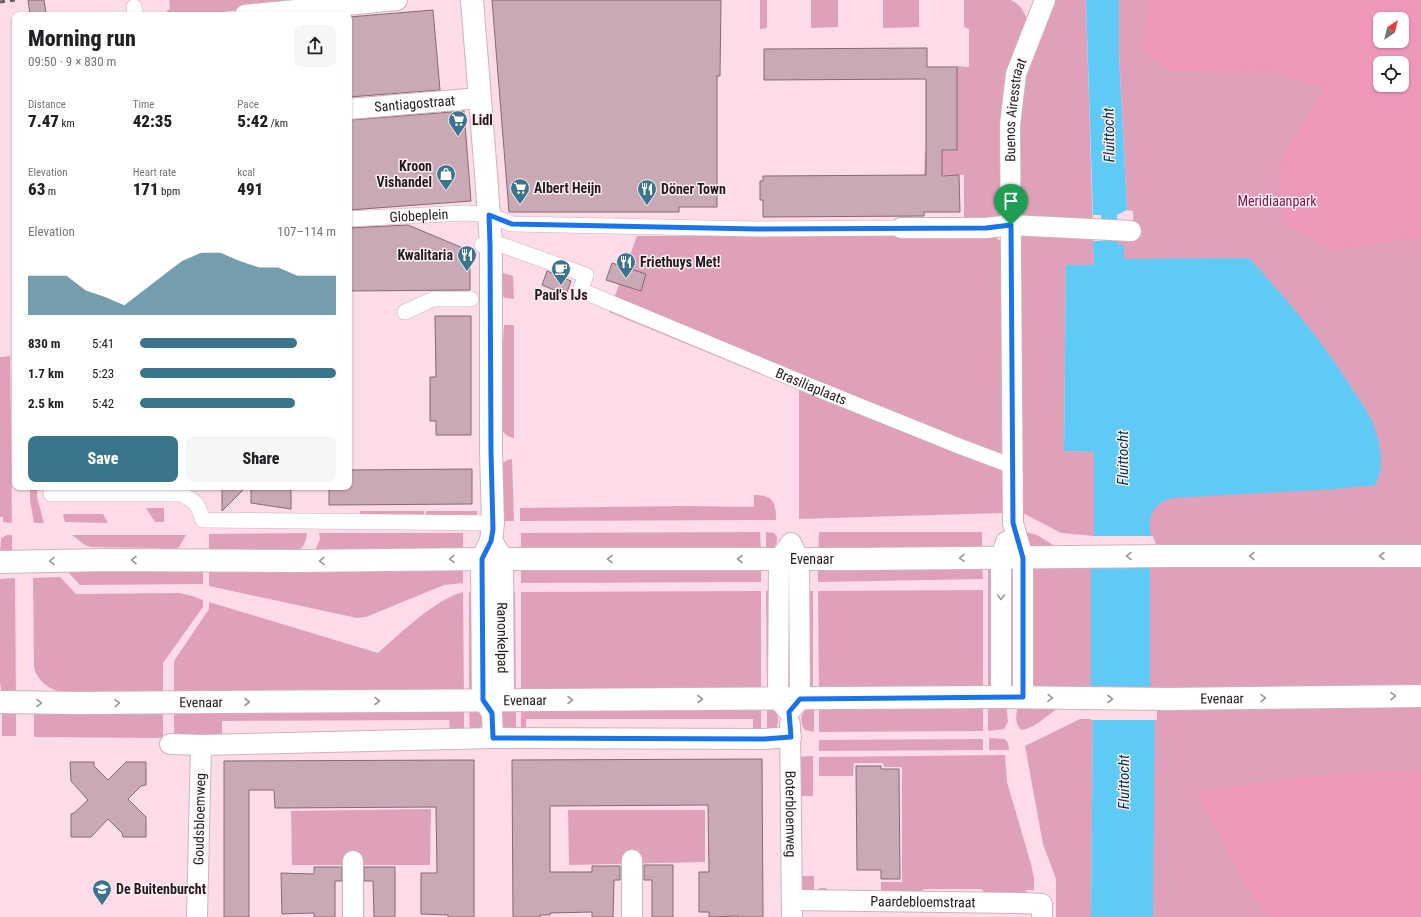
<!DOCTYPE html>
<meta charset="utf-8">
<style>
:root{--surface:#fff;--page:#f6f6f6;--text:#202124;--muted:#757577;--accent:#3a758d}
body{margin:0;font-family:"Roboto Condensed",sans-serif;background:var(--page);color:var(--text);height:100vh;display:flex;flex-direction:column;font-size:15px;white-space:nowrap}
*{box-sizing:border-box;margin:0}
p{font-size:13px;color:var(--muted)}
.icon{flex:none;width:22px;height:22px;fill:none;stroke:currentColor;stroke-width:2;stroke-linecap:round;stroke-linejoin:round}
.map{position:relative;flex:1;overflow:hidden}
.details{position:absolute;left:12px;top:12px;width:340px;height:478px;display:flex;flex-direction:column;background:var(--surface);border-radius:8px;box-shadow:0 1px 3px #0004}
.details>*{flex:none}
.needle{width:26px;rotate:35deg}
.controls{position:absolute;left:1373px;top:12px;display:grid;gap:8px}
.controls a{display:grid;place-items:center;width:36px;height:36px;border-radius:8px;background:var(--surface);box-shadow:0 1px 3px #0004;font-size:20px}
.pin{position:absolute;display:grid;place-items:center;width:34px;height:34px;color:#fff;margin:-41px -17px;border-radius:50% 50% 50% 0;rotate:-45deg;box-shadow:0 0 4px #0007}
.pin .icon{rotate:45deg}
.round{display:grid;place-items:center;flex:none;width:42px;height:42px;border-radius:8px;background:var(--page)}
.overview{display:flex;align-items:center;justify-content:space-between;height:68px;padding:0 16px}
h1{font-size:22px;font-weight:800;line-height:30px}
.metrics{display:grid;grid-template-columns:repeat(3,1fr);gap:6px;height:68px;padding:4px 16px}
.metrics div{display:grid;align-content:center}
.metrics b{font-size:17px;font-weight:800}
.metrics small{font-size:11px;font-weight:400}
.metrics p{font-size:11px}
.chart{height:112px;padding:8px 16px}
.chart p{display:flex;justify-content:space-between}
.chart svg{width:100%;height:72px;margin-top:4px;fill:var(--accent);opacity:.7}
.primary-button{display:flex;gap:8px;margin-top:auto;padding:8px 16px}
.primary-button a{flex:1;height:46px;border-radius:8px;background:var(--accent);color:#fff;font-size:16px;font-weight:800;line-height:46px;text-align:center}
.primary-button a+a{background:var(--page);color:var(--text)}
ul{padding:0 16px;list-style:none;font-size:13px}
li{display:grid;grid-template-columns:64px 48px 1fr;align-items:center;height:30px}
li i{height:10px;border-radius:5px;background:var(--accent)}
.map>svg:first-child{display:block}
</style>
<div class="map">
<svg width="1421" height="917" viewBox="0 0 1421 917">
<rect width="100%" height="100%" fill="#fddbe8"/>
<path fill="#dfa1b9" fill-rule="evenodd" d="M169,0H331L195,15H168L167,10L170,9Z
M760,0H767V28L760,29Z
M811,0H838V27L811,28Z
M883,0H919V27L883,28Z
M964,0H1011C1021,5 1025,13 1028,23L1001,216L996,221L964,222V175H924L925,151L957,150V66L969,67V29L964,27Z
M1055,0H1086L1094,265H1066L1064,451L1094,452V536L1061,533L1019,511L1018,127L1023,85Z
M1119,0H1421V917H1139L1133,259H1124L1118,245V241L1134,240L1133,211L1127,210L1119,54ZM1380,19H1402V41H1380ZM1380,63H1402V85H1380Z
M991,235L1001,241L1002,513L799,519V390L609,312L637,236Z
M500,272L513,276L514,299L505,298L499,293Z
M504,325H514V438C506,437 504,433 500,427L498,349L503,344Z
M10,356L12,523L3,522V517H0V357Z
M512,459L514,521H500V465L507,460Z
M30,487H37V497L44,523H34L30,500Z
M754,495C773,495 776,502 776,520L520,521V508L687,506L754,507Z
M146,508H164V522H155Z
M360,511H424V521L359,518Z
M426,511H477V520L426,521Z
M64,514H103L108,523L65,522L63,516Z
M760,532L761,552L521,555V533Z
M766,532L774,533L777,537C777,546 774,550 766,551Z
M819,532H982V549L818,554Z
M1026,532L1037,535L1058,548L1030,547L1025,533Z
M307,533C306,543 303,548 295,553L209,557V534Z
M319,533H463V550L315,551L320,539Z
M7,535H12V551L0,556L1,538Z
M72,535H186L179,547L174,550L157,548L91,547L85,545Z
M818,561L982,562L983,579L818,582Z
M988,562H992L996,689L988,693Z
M1027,562L1091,563V691L1032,693Z
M521,563H761V582L521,583Z
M209,564H463V583L444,585L366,617L357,618L209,586Z
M203,565V584L80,585L67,571Z
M60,577L76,594L179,593L192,596L203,600V607L163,663V698C147,697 130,697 114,697C89,696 41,699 34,667L33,578Z
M15,578L16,697L2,696L0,682V579Z
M983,590V693L819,694L818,591Z
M761,591V695H521V592Z
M766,591H774V687L767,694Z
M805,591H813V694H810Z
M463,592L464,697H174V661L209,609V602L378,653C401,633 434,600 463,592Z
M469,592H476L477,690L469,696Z
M508,592H515L516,695H512Z
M761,703V732H753V719H526V733H521V705Z
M819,703H983V731L819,732Z
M988,703H1006L1008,722L1004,729L988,731Z
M1018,703L1059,708C1046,715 1038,727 1022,730C1013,724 1017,712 1018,703Z
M464,704V733L450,734L449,720L222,721V735H205L203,737L174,738V706Z
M469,705L481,710C485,723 483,729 470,733Z
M516,705V733C506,730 501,730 501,718C501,714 502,712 504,709Z
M767,706L774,708C779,715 779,721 776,730L767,732Z
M2,707H16V736H2Z
M163,707V738L34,737V709Z
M814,707V732L805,730L803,727C799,717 802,709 814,707Z
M1080,719H1093L1091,917H1056V879L1043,844L1025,746Z
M989,738L1005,739L1008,743L1009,750H989Z
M983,739V750L819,751V740Z
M1005,755L1007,782L1031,864L1034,878V890H1026L1027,894H987L981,889H924L918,895H819V888H825L835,892L881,891V882H902V767H884L883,763H854L853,776H819V757Z
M813,756V796H798L797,757Z
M431,809L430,865H292L291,811Z
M568,810H705V862L569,865Z
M798,876H814V895L801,892Z"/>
<path fill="#ef96bb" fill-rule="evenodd" d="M1148,0H1421V239L1400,240L1333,251L1282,221L1280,162L1324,89L1274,72L1171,71L1143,52ZM1380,19H1402V41H1380ZM1380,63H1402V85H1380Z
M1421,771V917H1267L1244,882L1197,792C1271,780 1346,769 1421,771Z"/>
<path fill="#5fcaf5" d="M1086,0H1119V54L1127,210L1117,215L1118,241V245H1124V259L1249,258C1286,299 1322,340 1351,387C1360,401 1370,414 1375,429C1381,445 1385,471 1374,486H1362L1336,489L1172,498C1146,506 1146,526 1155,547L1150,565V690L1155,704L1153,917H1091L1093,704L1091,690V563L1094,548V452L1064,451L1066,265H1094L1093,241H1102L1101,215H1093Z"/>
<path fill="#fddbe8" d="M1092,536H1153L1157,547H1092Z
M1091,704H1157V720H1091Z"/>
<path fill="#c9a9b5" stroke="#876974" d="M28,0H44L46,13L30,15Z
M492,0H721L720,76H717V207H679V212H509Z
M433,10L440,90L349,97V17Z
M927,48V67H957V150H942V176L959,175L960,212H924V216L763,217V200H760V181H763V176L926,175V79L764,80V49Z
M464,111L471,201L349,210V139H351V134L350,120Z
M408,225L470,251V290L349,291V228Z
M612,263L646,274L641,291L606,280Z
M547,271L571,281L566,295L542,285Z
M435,316H471V435H436V421H430V377H436Z
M472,469V504L329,505V487H349V470Z
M222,487H246L222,511Z
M251,487H291V509L251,503Z
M762,759L763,917H738V916L709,917V912H699V872H709L708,805L550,806V872H592V866H620V880H614L613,917H592V912L550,913V915H540V917H513L512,760Z
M474,760V917H448V915L421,914V873H437L436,807L275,808L274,790H249V917H224V761Z
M70,762H94V766L108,780L126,762H146V785L141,786L128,799L146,817V837H123L122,833L108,819L91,837H71V814L74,813L88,800L71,781Z
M856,766H881V769H899L900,879H881V870H857Z
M644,865H673V917H652V880H644Z
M314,867H342V881H335V917H314V913L282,914L281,873L314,874Z
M364,867H395V917H374L373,881H364Z"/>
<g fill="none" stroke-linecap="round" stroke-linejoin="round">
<defs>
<g id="pedestrian">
<path d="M134,7L135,15"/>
<path id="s1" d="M349,219L465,213C483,213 495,217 512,224L757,229L901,228"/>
<path id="s2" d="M482,245L499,244L586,275L580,290L815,388L959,446L1012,466"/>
<path d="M405,312L433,299H471"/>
<path d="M51,487V494H181C197,502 197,503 203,520L493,523"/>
</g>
<g id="minor">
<path d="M245,15L397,0"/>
<path id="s3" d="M349,109L480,98"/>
<path d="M901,228H986L1011,225L1131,231"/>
<path d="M791,543L799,559L800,699L789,712L778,699L779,559Z"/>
<path d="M1001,697V558L1006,542"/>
<path id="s4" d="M1023,697V558L1013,523L1010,125L1016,74L1045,0"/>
<path d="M483,700L492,713L493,738"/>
<path id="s5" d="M790,724L792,917"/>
<path d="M170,744L201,745L493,738L763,739L791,737"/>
<path d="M632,860V917"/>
<path d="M353,861V917"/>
<path id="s6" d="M792,900L1019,903L1042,904V917"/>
<path id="s7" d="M197,917L201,745"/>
</g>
<g id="tertiary">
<path d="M472,0L486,174L491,244V452L493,523L491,541"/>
<path id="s8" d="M483,700L482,559L491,541L502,559L503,700"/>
</g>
<g id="secondary">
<path id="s9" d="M0,562L105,560L296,561L482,559H858L1168,556H1421"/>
<path id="s10" d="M0,702L78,703L1001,697L1168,699L1421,696"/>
</g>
</defs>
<use href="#pedestrian" stroke="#d2b1bd" stroke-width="16"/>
<use href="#minor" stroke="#d2b1bd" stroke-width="22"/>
<use href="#tertiary" stroke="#d2b1bd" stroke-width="24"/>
<use href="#secondary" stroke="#d2b1bd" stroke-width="24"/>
<use href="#pedestrian" stroke="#fff" stroke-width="15"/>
<use href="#minor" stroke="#fff" stroke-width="20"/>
<use href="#tertiary" stroke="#fff" stroke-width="22"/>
<use href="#secondary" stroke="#fff" stroke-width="22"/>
<path stroke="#6c5961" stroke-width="3" stroke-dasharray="5 5" stroke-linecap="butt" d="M0,2L15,0"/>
</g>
<defs><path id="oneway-chevron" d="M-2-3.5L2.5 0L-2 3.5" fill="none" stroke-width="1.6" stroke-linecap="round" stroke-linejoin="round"/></defs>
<g stroke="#9d989a">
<use href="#oneway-chevron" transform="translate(1129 556) rotate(179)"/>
<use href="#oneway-chevron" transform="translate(1252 556) rotate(180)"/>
<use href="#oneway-chevron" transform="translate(1382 556) rotate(180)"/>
<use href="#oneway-chevron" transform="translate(962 558) rotate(179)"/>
<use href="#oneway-chevron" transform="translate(452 559) rotate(179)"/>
<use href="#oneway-chevron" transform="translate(610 559) rotate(180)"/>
<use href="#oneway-chevron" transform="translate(740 559) rotate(180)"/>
<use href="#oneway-chevron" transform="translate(134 560) rotate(180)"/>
<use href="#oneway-chevron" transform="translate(52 561) rotate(179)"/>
<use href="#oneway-chevron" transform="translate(322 561) rotate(179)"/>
<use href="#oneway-chevron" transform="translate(1001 597) rotate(90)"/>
<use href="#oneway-chevron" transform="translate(1393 696) rotate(-1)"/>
<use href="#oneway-chevron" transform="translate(1050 698) rotate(2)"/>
<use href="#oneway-chevron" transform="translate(1263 698) rotate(-1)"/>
<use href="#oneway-chevron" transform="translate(700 699)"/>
<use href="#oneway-chevron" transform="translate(1110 699)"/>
<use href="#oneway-chevron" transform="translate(570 700)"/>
<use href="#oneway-chevron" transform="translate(377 701)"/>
<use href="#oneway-chevron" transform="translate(247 702)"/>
<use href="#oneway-chevron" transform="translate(39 703) rotate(1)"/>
<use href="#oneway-chevron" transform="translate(117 703) rotate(-1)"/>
</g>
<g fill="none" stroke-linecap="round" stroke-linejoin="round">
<defs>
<path id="route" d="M489,215L512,224L757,229L986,228L1011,225L1013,523L1023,558V697L800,699L789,712L791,737L764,739L493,738L492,713L483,700L482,559L491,541L493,529L491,452L490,244Z"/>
</defs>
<use href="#route" stroke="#fff" stroke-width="8"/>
<use href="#route" stroke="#1a73e8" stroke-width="5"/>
</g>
<defs>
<symbol id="supermarket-pin" viewBox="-11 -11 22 30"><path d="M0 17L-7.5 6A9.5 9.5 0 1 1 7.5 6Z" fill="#3a758d" stroke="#fdeff4"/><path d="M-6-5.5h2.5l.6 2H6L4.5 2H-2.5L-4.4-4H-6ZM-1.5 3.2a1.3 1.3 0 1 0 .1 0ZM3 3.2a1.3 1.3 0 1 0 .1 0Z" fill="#fff"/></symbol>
<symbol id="shop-pin" viewBox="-11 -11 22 30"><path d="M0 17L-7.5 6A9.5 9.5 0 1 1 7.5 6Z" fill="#3a758d" stroke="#fdeff4"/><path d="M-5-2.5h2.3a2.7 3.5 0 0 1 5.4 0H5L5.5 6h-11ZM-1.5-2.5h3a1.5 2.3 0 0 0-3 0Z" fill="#fff"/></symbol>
<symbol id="restaurant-pin" viewBox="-11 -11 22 30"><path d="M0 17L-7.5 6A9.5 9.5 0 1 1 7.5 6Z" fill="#3a758d" stroke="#fdeff4"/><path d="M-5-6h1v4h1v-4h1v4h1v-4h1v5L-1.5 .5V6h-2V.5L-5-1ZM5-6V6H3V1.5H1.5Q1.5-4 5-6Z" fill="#fff"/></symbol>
<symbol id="cafe-pin" viewBox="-11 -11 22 30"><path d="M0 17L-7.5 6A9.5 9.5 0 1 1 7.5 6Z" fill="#3a758d" stroke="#fdeff4"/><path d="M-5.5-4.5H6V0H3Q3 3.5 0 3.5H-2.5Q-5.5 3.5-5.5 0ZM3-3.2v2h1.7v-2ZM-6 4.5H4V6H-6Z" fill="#fff"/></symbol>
<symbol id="school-pin" viewBox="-11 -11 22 30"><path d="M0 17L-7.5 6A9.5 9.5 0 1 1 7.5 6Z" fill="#3a758d" stroke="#fdeff4"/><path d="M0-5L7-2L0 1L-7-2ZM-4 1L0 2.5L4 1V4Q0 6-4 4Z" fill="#fff"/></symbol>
</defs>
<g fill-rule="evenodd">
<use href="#supermarket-pin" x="447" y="109" width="22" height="30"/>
<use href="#shop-pin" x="435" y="163" width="22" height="30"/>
<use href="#supermarket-pin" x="509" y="177" width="22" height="30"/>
<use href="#restaurant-pin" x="636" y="178" width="22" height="30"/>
<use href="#restaurant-pin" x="456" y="244" width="22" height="30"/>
<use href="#restaurant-pin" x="615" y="251" width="22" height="30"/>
<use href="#cafe-pin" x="550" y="258" width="22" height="30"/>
<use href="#school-pin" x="91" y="878" width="22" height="30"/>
</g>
<g text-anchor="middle" stroke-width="3" stroke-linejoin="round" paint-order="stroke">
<g font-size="14" fill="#25191e" stroke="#fdeff4">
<text dy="5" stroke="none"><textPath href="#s3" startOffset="66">Santiagostraat</textPath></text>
<text dy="5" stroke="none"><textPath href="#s4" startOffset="589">Buenos Airesstraat</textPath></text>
<text dy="5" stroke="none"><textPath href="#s1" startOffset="70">Globeplein</textPath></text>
<text dy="5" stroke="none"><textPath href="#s2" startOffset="376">Brasiliaplaats</textPath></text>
<text dy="5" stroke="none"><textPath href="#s9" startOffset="812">Evenaar</textPath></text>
<text dy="5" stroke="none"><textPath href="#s8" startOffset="261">Ranonkelpad</textPath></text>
<text dy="5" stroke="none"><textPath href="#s10" startOffset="1222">Evenaar</textPath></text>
<text dy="5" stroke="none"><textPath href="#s10" startOffset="525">Evenaar</textPath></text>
<text dy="5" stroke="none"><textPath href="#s10" startOffset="201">Evenaar</textPath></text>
<text dy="5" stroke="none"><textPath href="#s5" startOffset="90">Boterbloemweg</textPath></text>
<text dy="5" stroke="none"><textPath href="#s7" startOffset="98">Goudsbloemweg</textPath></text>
<text dy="5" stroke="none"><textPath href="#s6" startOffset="131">Paardebloemstraat</textPath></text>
</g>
<g font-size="14" font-weight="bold" fill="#25191e" stroke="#fdeff4" text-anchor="start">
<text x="472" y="125">Lidl</text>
<text x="432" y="171" text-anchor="end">Kroon<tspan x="432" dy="16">Vishandel</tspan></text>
<text x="534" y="193">Albert Heijn</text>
<text x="661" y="194">Döner Town</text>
<text x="453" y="260" text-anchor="end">Kwalitaria</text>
<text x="640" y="267">Friethuys Met!</text>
<text x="561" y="300" text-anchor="middle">Paul's IJs</text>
<text x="116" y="894">De Buitenburcht</text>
</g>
<g font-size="14" fill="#80194f" stroke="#fdeff4">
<text x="1277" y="206">Meridiaanpark</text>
</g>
<g font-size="15" font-style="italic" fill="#034" stroke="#fdeff4">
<text transform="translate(1109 135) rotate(-91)" y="5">Fluittocht</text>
<text transform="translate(1123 458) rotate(-90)" y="5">Fluittocht</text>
<text transform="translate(1124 782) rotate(-90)" y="5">Fluittocht</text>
</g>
</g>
</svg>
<div class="controls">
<a><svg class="needle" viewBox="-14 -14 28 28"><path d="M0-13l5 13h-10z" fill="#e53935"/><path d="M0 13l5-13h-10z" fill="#757577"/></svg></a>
<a><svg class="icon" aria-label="locate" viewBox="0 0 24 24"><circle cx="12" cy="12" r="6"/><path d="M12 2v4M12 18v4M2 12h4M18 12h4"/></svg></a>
</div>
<div class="pin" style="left:1011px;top:225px;background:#1e9e55"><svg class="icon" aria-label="arrive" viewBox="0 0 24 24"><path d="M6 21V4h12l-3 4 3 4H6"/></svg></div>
<section class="details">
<div class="overview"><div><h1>Morning run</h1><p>09:50 · 9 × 830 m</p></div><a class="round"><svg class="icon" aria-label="share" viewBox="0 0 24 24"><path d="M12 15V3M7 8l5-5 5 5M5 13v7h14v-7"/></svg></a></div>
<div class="metrics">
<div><p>Distance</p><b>7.47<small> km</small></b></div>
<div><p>Time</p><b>42:35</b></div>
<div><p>Pace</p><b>5:42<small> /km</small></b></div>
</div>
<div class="metrics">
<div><p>Elevation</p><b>63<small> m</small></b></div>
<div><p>Heart rate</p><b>171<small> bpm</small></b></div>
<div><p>kcal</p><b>491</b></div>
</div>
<div class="chart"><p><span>Elevation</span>107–114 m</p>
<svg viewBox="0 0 160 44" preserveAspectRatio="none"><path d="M0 44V20L10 20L20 20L30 29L40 33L50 38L60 29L70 20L80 11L90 6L100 6L110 11L120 15L130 15L140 20L150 20L160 20V44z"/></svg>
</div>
<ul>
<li><b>830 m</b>5:41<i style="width:80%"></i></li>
<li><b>1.7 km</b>5:23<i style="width:100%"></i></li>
<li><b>2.5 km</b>5:42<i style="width:79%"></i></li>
</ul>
<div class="primary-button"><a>Save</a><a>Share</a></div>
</section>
</div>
